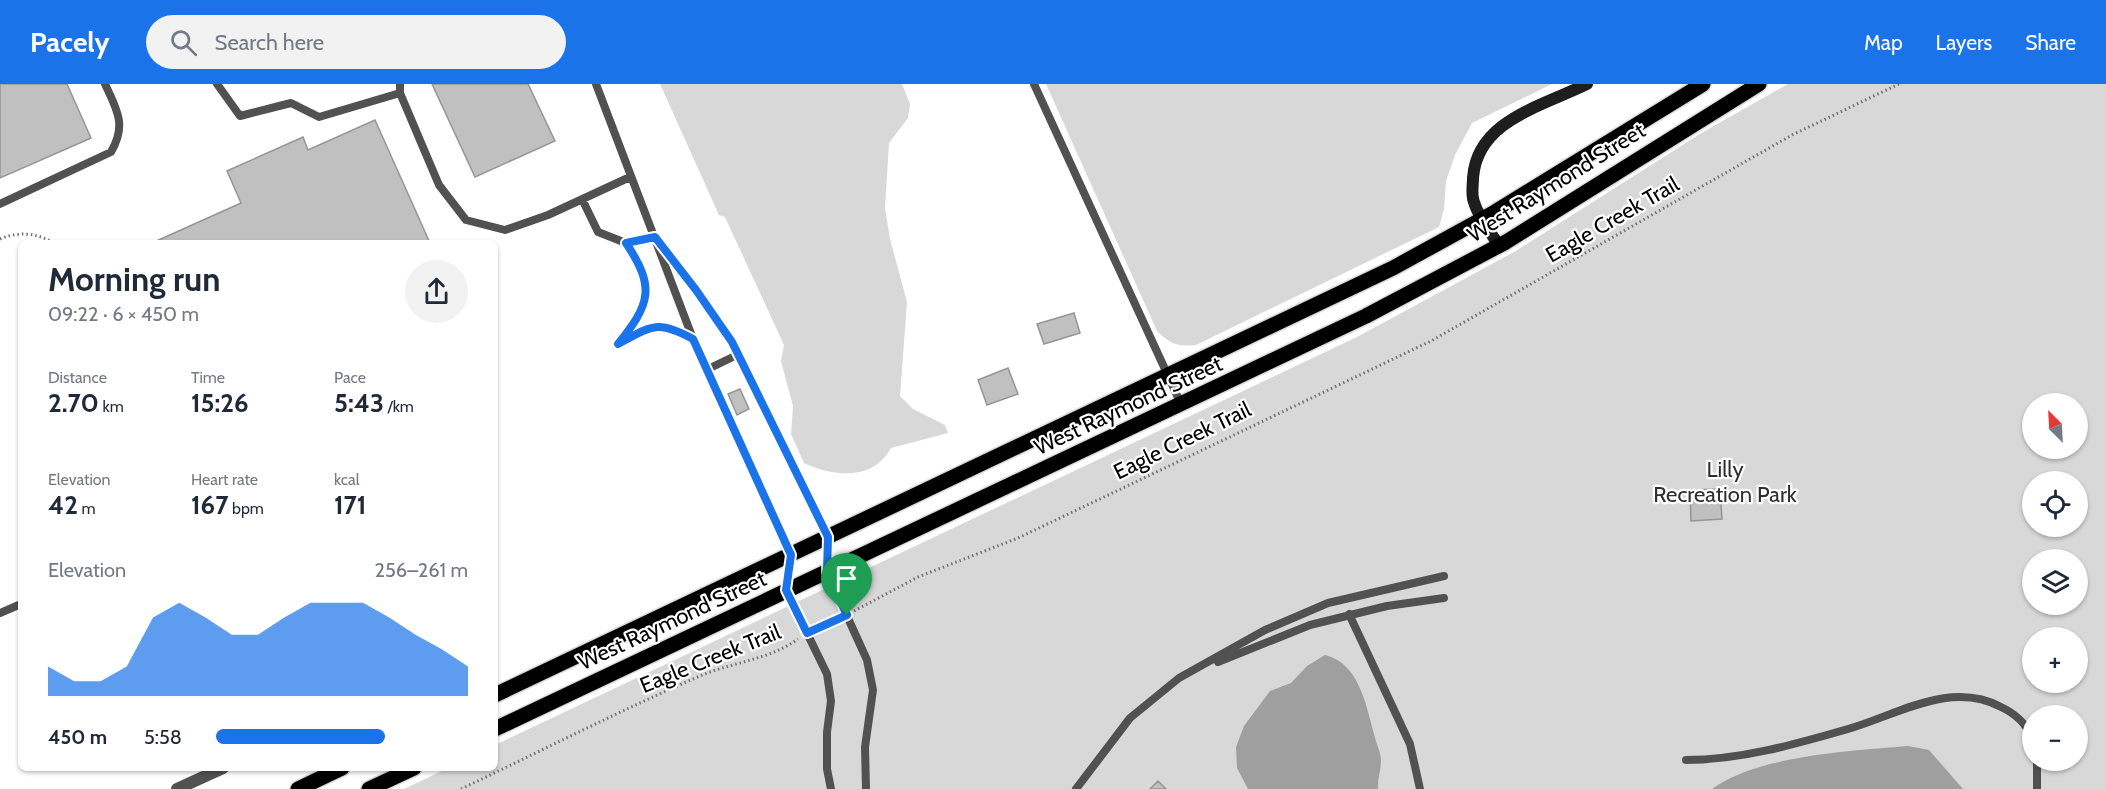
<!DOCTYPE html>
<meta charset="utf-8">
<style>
:root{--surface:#fff;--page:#f2f2f3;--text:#1f2937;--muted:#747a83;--accent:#1a73e8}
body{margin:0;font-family:Cabin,sans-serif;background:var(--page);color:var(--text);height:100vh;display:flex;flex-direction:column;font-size:22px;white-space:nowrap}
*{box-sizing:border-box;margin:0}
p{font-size:20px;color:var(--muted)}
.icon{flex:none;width:33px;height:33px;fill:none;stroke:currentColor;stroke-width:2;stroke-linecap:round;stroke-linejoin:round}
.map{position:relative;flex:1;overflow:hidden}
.panel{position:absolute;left:18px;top:156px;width:480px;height:531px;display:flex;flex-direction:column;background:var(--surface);border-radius:9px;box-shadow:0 2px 4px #0004}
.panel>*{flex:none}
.needle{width:39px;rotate:336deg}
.buttons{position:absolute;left:2022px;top:309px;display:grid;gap:12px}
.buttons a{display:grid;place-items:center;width:66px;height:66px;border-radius:50%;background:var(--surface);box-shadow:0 2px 4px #0004;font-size:30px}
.pin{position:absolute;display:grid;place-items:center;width:51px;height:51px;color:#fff;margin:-62px -26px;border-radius:50% 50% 50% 0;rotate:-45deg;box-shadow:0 0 6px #0007}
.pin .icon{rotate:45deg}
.round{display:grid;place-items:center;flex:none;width:63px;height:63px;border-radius:32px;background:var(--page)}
.overview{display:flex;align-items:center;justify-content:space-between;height:102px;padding:0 30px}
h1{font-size:33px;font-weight:700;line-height:45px}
.figures{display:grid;grid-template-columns:repeat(3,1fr);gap:9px;height:102px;padding:6px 30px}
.figures div{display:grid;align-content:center}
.figures b{font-size:26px;font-weight:700}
.figures small{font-size:16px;font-weight:400}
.figures p{font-size:16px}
.chart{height:168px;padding:12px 30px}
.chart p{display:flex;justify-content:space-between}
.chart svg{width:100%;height:108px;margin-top:6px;fill:var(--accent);opacity:.7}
ul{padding:0 30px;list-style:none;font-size:20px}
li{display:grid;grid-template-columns:96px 72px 1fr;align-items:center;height:45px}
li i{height:15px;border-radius:8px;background:var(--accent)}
header{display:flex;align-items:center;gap:36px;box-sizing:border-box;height:84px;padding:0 30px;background:var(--accent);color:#fff}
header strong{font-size:28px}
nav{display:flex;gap:33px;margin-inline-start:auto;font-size:21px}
.search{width:420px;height:54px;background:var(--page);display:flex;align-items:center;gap:15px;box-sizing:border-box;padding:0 21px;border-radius:33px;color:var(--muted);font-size:22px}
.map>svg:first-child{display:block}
</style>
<header>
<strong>Pacely</strong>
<div class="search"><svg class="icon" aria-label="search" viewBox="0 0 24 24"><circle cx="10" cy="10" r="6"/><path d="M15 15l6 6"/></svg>Search here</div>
<nav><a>Map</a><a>Layers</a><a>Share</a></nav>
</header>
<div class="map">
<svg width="2106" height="705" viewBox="0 0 2106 705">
<rect width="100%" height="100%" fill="#fff"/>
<path fill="#d8d8d8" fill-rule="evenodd" d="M660,0H902L910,20L908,34L889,59L885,124L890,155L907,218L900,312L913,325L945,341L948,349L891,364C873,397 834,393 804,379L791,350L793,322L781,277L784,261L725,133L719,131Z
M1046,0H1552L1472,39L1455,71L1446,97L1444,125L1439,143L1196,261C1178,263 1170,260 1157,247Z
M1788,0H2106V705H404L448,684H495V661L1357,253L1514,168L1703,48ZM2032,320H2078V364H2032ZM2032,398H2078V442H2032ZM2032,476H2078V520H2032ZM2032,554H2078V598H2032ZM2032,632H2078V676H2032Z"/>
<path fill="#9f9f9f" d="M1325,571C1359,579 1366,621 1374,650C1376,659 1381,669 1381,677C1381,687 1377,696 1378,705H1248L1237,684L1236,663L1244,642L1270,607L1291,599L1307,582Z
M1908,662L1929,666L1963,705H1712C1759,671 1851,667 1908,662Z"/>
<path fill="#c0c0c0" stroke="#959595" stroke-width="1.5" d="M0,0H67L91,54L0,94Z
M432,0H528L555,57L475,93Z
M375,36L430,159H152L241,119L227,87L303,53L308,66Z
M1074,229L1080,249L1044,260L1037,240Z
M1008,284L1018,310L987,321L978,296Z
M740,305L749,325L737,331L728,310Z
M1720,405L1722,435L1691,437L1690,406Z
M1158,697L1166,705H1150Z"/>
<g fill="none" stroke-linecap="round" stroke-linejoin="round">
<defs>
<path id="primary" d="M495,611L1393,184L1495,128L1703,0
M495,645L1366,232L1506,158L1759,0
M298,705L342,684
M369,705L414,684"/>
</defs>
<use href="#primary" stroke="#dbdbdb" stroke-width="18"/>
<path stroke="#737373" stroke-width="3" stroke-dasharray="1.5 3" stroke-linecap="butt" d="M0,155C19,147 37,149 54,159
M854,527L918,493L1018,454L1431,257L1792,51L1899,0
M817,545L838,535
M461,705C541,667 619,627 700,592C732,578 769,576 798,555"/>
<path stroke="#515151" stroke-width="8" d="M217,0L240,32L291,19L319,33L400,9
M400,0V9L439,101L466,136L505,146L548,131L630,93
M596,0L693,255L791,471L786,506L827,590L831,617L827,648V685L831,705
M1034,0L1181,320
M582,115L598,148L626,159L655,153
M0,120L111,68C127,41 117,26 105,0
M626,159C656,204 650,220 618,260C651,242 657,235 693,255
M659,159L696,206L732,258L828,453L827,488L867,576L873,606L865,663L866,705
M706,286L739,270
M0,529L21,520
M1349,530L1410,660L1420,705
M1218,578L1310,541L1387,522L1444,514
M1686,676C1740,676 1796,660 1848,645C1897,631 1950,596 2001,623C2016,630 2026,639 2032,654
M2037,676V705
M1076,705L1130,634L1179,594L1265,546L1328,519L1444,492"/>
<path stroke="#515151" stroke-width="12" d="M177,705L223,684"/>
<path stroke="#1e1e1e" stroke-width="12" d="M1499,162C1491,148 1478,133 1474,118C1471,111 1473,102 1473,94C1477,36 1543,22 1587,0"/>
<use href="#primary" stroke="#000" stroke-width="15"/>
</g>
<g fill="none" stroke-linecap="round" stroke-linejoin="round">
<defs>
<path id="route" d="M655,153L696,206L732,258L828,453L827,488L847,531L807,549L786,506L791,471L693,255C657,235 652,242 618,260C650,220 656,204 626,159Z"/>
</defs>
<use href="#route" stroke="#fff" stroke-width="12"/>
<use href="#route" stroke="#1a73e8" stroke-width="8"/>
</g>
<g text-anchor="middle" stroke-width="4.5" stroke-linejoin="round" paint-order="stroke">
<g font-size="22" fill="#000" stroke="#fff">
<text transform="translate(1556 98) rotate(-32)" y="8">West Raymond Street</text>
<text transform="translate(1612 135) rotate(-30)" y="8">Eagle Creek Trail</text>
<text transform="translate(1128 321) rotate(-25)" y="8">West Raymond Street</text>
<text transform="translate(1182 356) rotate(-26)" y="8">Eagle Creek Trail</text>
<text transform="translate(672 536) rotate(-25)" y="8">West Raymond Street</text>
<text transform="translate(710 574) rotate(-22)" y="8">Eagle Creek Trail</text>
</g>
<g font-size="22" fill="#2f2f2f" stroke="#fff">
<text x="1725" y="393">Lilly<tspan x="1725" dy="25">Recreation Park</tspan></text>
</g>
</g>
</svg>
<div class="buttons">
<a><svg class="needle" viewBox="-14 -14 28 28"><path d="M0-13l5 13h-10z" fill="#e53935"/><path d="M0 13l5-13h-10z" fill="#747a83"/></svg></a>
<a><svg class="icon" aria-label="locate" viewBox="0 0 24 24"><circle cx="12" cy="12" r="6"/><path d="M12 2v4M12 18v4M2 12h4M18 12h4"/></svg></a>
<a><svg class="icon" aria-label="layers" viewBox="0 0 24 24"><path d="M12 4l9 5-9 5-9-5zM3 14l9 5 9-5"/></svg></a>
<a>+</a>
<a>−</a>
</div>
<div class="pin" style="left:847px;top:531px;background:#1e9e55"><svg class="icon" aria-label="arrive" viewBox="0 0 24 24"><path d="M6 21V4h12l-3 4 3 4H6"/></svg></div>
<section class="panel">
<div class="overview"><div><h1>Morning run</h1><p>09:22 · 6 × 450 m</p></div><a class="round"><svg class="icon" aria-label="share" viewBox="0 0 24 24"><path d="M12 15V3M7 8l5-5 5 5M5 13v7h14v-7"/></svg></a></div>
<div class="figures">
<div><p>Distance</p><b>2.70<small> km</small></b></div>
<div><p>Time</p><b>15:26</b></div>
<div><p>Pace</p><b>5:43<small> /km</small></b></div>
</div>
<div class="figures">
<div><p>Elevation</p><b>42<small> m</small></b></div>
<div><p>Heart rate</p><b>167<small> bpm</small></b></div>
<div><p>kcal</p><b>171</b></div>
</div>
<div class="chart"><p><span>Elevation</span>256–261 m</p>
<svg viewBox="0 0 160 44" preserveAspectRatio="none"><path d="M0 44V32L10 38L20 38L30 32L40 12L50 6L60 12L70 19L80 19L90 12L100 6L110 6L120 6L130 12L140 19L150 25L160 32V44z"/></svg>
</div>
<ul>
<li><b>450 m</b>5:58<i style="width:67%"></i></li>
</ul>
</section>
</div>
